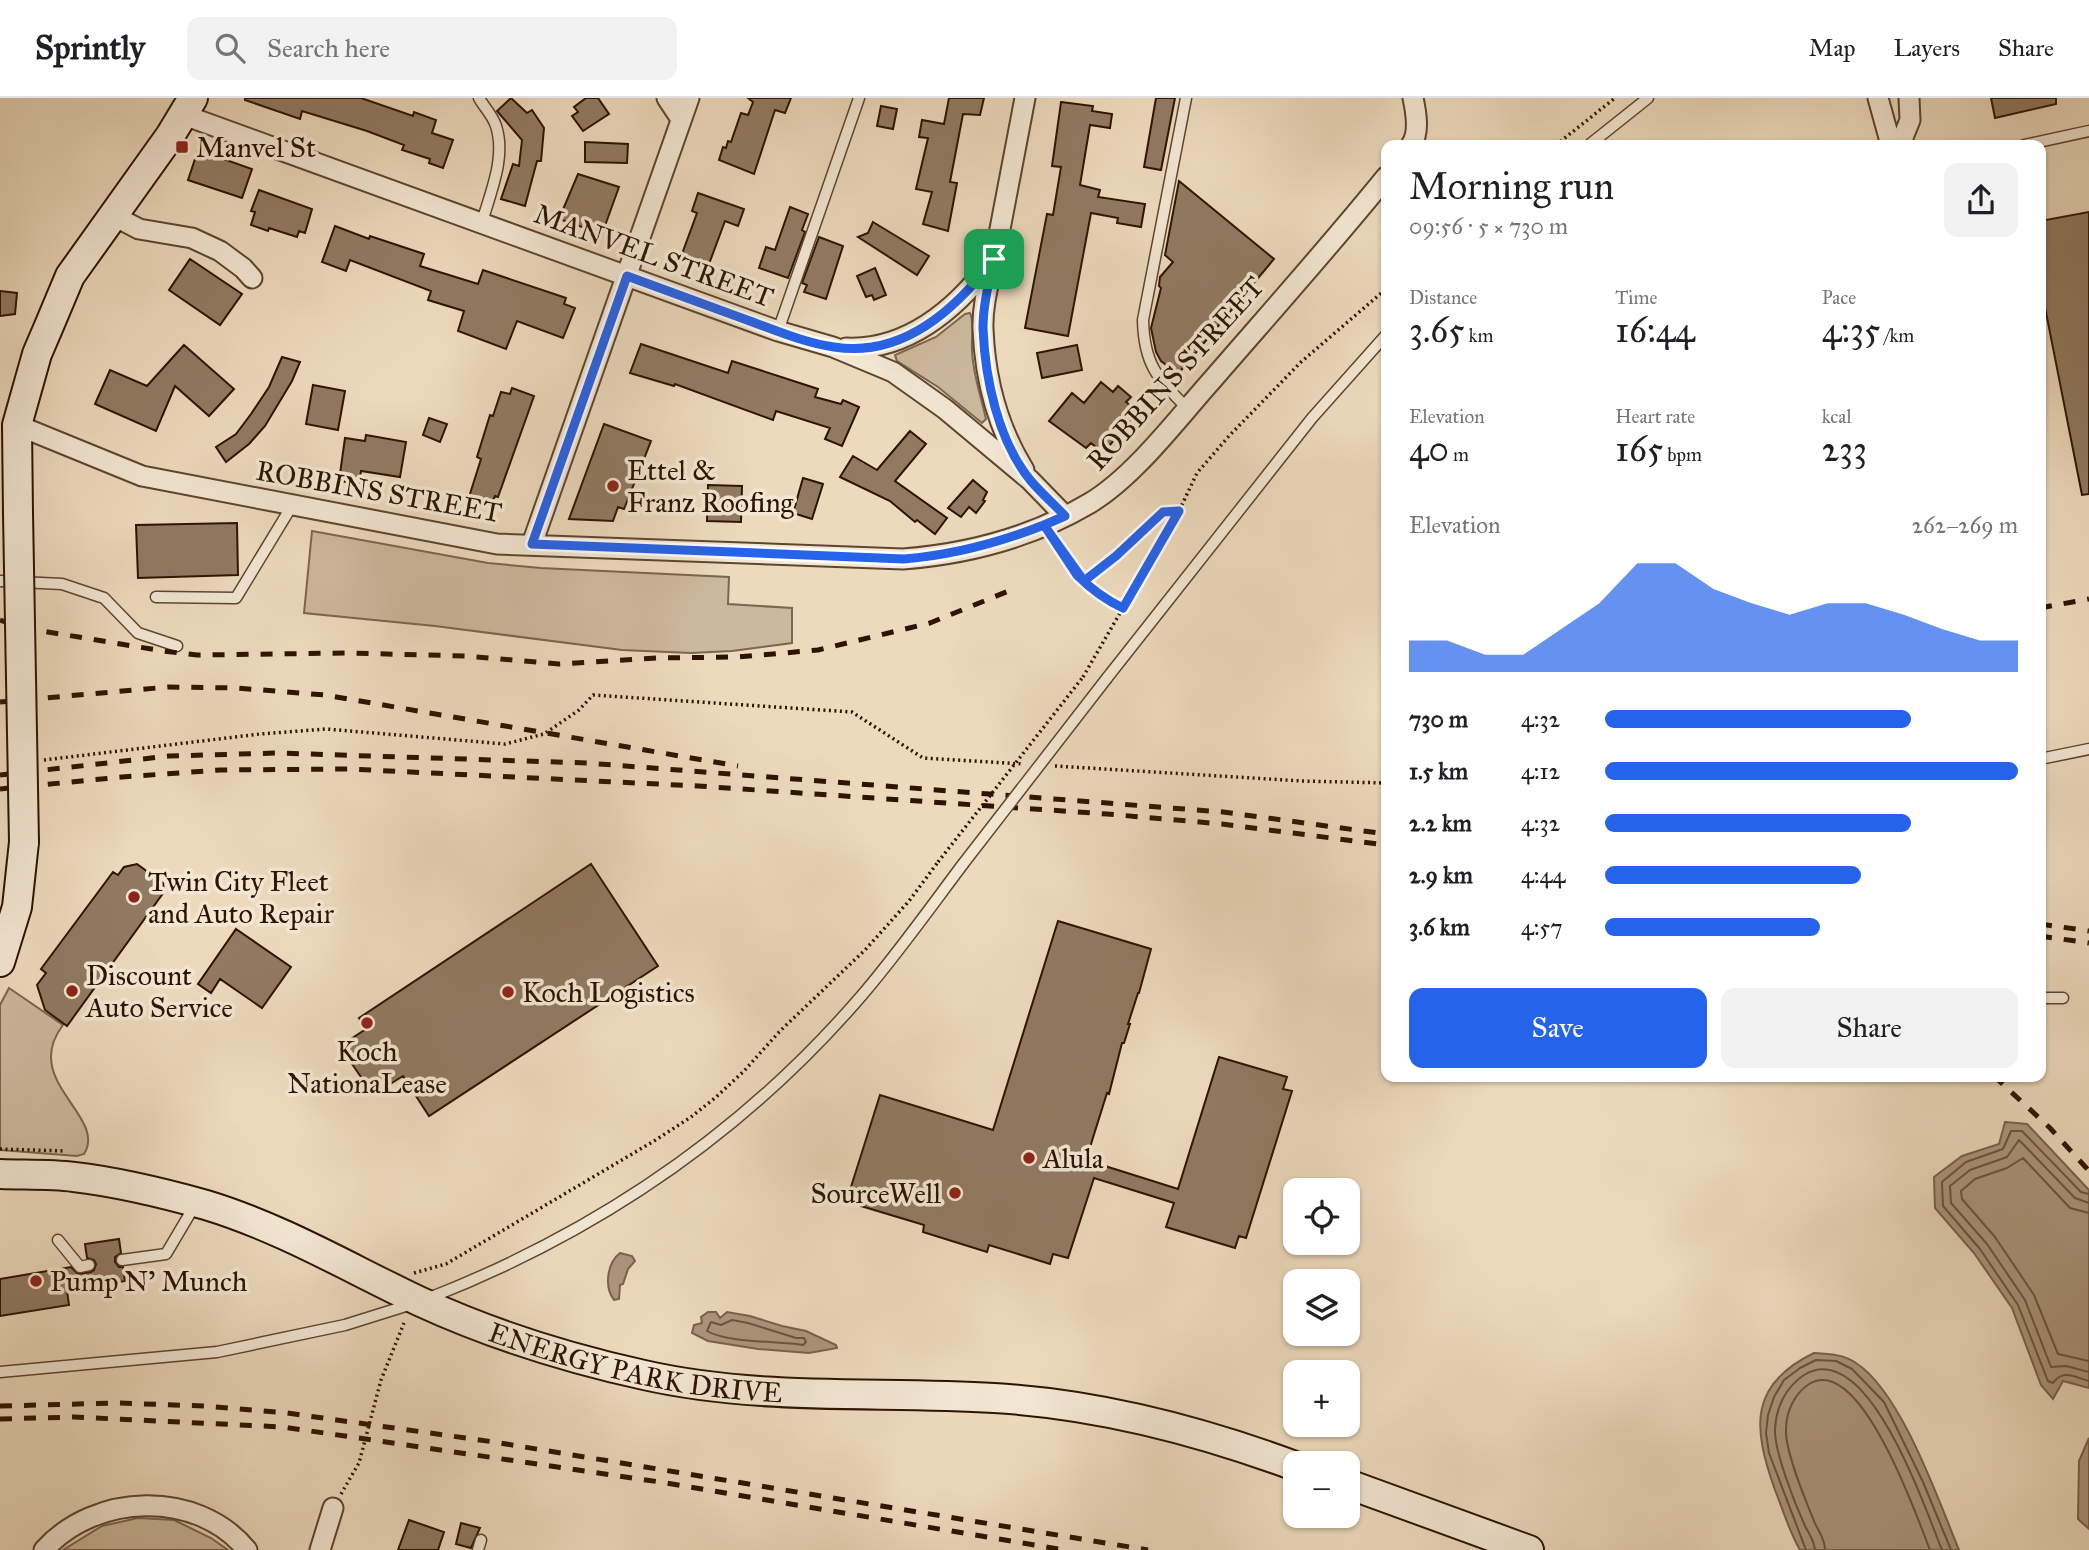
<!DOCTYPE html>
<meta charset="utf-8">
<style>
:root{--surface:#fff;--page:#f2f2f2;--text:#202124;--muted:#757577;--line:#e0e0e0;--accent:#2563eb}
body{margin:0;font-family:"IM FELL Great Primer",serif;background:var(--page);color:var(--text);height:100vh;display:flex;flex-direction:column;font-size:26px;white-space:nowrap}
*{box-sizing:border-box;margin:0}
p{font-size:23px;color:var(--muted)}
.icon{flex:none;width:38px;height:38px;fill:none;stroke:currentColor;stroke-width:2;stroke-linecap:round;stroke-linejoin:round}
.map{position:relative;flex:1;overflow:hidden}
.details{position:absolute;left:1381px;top:42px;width:665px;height:942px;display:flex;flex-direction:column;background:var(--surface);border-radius:14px;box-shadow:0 2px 5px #0004}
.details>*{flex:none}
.buttons{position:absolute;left:1283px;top:1080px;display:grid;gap:14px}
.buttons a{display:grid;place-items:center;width:77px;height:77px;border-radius:14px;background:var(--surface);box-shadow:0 2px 5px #0004;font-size:35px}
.pin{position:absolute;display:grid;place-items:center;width:60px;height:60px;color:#fff;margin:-30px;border-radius:14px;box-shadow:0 4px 10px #0006}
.round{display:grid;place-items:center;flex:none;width:74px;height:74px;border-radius:14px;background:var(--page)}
.headline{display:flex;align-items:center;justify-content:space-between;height:119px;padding:0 28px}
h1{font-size:38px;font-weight:600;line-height:52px}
.metrics{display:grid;grid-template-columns:repeat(3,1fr);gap:10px;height:119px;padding:7px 28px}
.metrics div{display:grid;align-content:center}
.metrics b{font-size:35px;font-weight:600}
.metrics small{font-size:19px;font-weight:400}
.metrics p{font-size:19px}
.chart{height:196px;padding:14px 28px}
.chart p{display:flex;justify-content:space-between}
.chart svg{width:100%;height:126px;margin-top:7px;fill:var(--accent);opacity:.7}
.cta{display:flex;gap:14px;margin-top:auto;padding:14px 28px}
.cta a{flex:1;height:80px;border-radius:14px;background:var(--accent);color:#fff;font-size:28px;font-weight:600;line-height:80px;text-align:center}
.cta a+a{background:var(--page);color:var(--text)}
ul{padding:0 28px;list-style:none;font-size:23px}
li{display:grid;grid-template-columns:112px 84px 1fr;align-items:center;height:52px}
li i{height:18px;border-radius:9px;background:var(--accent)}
header{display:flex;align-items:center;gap:42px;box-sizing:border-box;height:98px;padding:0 35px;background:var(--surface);border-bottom:2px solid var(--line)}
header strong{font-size:33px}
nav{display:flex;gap:38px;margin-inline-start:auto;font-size:24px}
.search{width:490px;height:63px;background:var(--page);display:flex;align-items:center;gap:18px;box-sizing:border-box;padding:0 24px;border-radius:14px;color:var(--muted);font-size:26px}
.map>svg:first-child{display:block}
</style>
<header>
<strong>Sprintly</strong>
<div class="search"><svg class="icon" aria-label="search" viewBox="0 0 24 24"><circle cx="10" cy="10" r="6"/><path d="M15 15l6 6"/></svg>Search here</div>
<nav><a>Map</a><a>Layers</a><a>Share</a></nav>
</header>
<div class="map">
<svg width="2089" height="1452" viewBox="0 0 2089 1452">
<rect width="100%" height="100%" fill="#eddabd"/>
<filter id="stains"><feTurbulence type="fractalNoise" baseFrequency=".00286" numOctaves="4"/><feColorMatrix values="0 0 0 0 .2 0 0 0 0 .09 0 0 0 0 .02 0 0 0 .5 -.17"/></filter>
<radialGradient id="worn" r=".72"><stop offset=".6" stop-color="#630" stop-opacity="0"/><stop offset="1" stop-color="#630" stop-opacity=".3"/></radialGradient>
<path fill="#ccb89d" stroke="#7c664e" stroke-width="2" d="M970,215C974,223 972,233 972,243C971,269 980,295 986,321L982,325L938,289L897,263L895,257L936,239L965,216Z
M312,433L488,465L541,470L729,479L728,506L792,510V545L732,553L691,555L622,552L435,528L304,515Z
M9,890L63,927C20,983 108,1018 84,1056L77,1058L0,1052V907Z
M138,1420L174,1422L211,1440L228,1452H63L102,1428Z"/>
<path fill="#ac967d" stroke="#79624b" stroke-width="2" d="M2005,1024L2027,1026L2089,1092V1290L2063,1283L2053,1301L2041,1287L2012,1210L1974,1155L1935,1110L1934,1079L1962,1058L1999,1046Z
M620,1155L632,1158L635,1163L628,1171L623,1186L620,1187L619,1201L614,1202C604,1189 607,1165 620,1155Z
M708,1214H716L720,1220L727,1214L750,1218L782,1228L806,1233L836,1247L837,1250L809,1255L758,1251L708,1243L692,1235L694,1227L702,1225L701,1219Z
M1814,1255C1829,1256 1843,1256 1856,1265C1901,1294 1938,1401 1959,1452H1800C1789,1433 1783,1412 1775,1392C1753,1330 1748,1287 1814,1255Z
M2089,1340V1431L2078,1421L2079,1363Z"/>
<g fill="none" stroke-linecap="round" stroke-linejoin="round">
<path stroke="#6c543e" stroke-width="2" d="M2089,1096L2081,1094L2022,1033H2011L2003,1051L1966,1064L1942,1084L1943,1108L1980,1151L2018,1207L2048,1283L2053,1285C2063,1271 2074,1279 2089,1283
M2089,1105L2075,1100L2019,1042L2007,1059L1970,1072L1950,1088L1951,1105L1987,1146L2025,1202L2051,1269L2066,1268L2089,1274
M2089,1115L2070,1110L2023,1060L2007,1070L1975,1081L1961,1093L1962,1101L1995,1139L2034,1197L2058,1256L2089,1263
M732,1222L748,1225L796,1240H804L806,1244L803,1247C778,1243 728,1245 707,1233L711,1224L721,1227Z
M1806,1452L1769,1355L1766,1335L1768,1317L1774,1299L1784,1282L1800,1270L1816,1262L1836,1263L1852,1271L1884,1304L1923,1384L1951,1452
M1815,1452C1814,1442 1809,1436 1805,1428C1795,1406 1774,1353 1775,1331C1776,1309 1786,1289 1804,1277C1868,1238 1925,1411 1942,1452
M1825,1452C1825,1440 1818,1433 1814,1423C1805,1401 1785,1353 1786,1332C1786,1314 1794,1296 1809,1286C1860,1254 1917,1419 1930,1452"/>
</g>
<path fill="#917a62" stroke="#2d1300" stroke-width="2" d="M245,0H361L413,18L414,14L436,22L432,35L453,42L443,70L429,65L430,61L402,52L404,47L367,33L302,13L300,21L245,2Z
M511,0L527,15L532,12L544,30L541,63H537L525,108L501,101L513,66L519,68L522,42L497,13Z
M586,0H598L609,16L583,33L572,18L578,14L574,9Z
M748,0H791L785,15L775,12L754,76L719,62L723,49L726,50L728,43L731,44L741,15L748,17L753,4Z
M949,0H984L980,17L963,16L950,84L957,85L948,133L923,126L932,94L916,91L928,40L919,39L922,22L944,26Z
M1156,0H1175L1161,72L1144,69Z
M1991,0H2056V6L1995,20Z
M1061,4L1093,8L1092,13L1112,16L1110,30L1090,27L1080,87L1100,92L1098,99L1145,106L1141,129L1117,125L1118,120L1091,115L1068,238L1025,230L1047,116L1053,117L1061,69L1052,68Z
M881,8L897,11L893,31L877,28Z
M585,44L628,46L627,65L585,64Z
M198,52L252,71L242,100L188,82Z
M578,76L619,89L602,136L559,121Z
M1179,83L1274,161L1178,276L1161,263L1156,254L1151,230L1161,190L1159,188L1160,179L1173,164L1165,157Z
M259,92L312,111L305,135L299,133L297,139L269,130L268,133L251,127L255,114L251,113Z
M698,95L744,111L738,128L725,123L709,166L682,156L697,115L692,113Z
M790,109L808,116L802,132L805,134L788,180L759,170L766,149L775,152Z
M2089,114V396L2082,397L2040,184V123Z
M873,124L929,158L917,177L858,139L868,135Z
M335,128L369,141L370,138L424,156L420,168L478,186L483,172L566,200L564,206L575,210L563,240L517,223L506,251L458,233L464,213L428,202L431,193L350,162L346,173L322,164Z
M819,139L843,148L826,201L804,194L807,187L802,185Z
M190,161L242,196L220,227L169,192Z
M875,170L886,197L874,202L872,197L866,199L857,178Z
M0,193L17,195L15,216L0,218Z
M641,246L728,275L732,263L818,291L815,299L841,306L843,302L859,309L842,348L825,341L830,330L776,313L773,322L675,286L674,288L630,275Z
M184,247L234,291L209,318L175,288L156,333L95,306L110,272L147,288Z
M1077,247L1082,272L1042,280L1037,255Z
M282,259L300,264L292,283L265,328L249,346L226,364L216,349L236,336L251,316L269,289Z
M1101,284L1113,294L1118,288L1131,299L1126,304L1138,314L1103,355L1091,345L1086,350L1049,323L1072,295L1084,305Z
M313,287L345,293L338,332L306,326Z
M512,290L534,298L498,399L495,398L492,405L484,404L469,399L481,361L477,359L490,317L493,318L501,294L510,296Z
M429,320L447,326L440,344L423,337Z
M604,326L651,343L624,411L618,409L613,423L569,421Z
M910,333L926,346L895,383L947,420L935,436L917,422L915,424L890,403L840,379L853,358L877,372Z
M366,337L406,344L400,379L361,373L359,386L339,383L345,340L365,343Z
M803,380L823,386L812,421L793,415Z
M973,382L987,394L983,402L985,403L976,415L969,409L961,419L948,410Z
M708,387L742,388L741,424L707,423Z
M237,425L238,477L138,480L136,427Z
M137,766L163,785L164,794L67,928L45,912L37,887L46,875L41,871L113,774L118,777L124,769Z
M591,766L658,868L429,1018L403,978L373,997L340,948L366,931L359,920Z
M1058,823L1151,851L1139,895H1138L1128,926H1130L1124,945H1122L1109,996L1107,995L1086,1062L1178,1091L1219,959L1287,979L1283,991L1292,993L1246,1140L1239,1138L1235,1150L1166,1129L1174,1105L1094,1080L1068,1160L1053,1156L1050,1166L989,1147L987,1154L923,1134L924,1127L861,1108L865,1097L850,1092L880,997L993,1032Z
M236,831L291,869L262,910L220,881L211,895L198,886Z
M119,1141L121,1155L115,1159V1164L119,1169H123L125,1183L67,1193L69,1207L0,1218V1181L71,1169L78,1176L91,1174L94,1172L96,1166L94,1162L87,1160L85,1146Z
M409,1422L444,1434L438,1452H398Z
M461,1425L480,1430L471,1450L456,1446Z"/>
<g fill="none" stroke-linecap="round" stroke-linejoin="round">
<defs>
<path id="lane" d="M479,0C484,9 493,18 496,28C506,59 491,93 482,124
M1186,0L1143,222C1144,266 1157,280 1187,310
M1589,47L1648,0
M2024,47L2089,33
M778,233L859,0
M0,483L62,486L104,500L138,535L177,548
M156,499L236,500L293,406
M1107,580L1312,320L1386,237
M2040,661L2089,651
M2040,900H2063
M58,1142L80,1169L89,1167
M122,1162L166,1156L195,1107
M429,1200C598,1134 744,1035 863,896C898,855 930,810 963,766
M0,1274L217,1254L345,1227L412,1206
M478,1452L481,1442"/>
<path id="street" d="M667,0L681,21
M1878,0L1891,47
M184,17L778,233L833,249L893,274L945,311L1030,382L1065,418
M1411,47C1420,35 1416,14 1413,0
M1900,47L1910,22L1909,0
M112,117L139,131L192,140L220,153L243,170L252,180
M846,250C906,253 955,212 989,167
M17,327L142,378L497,446L903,461C968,456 1034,438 1090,405C1135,378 1178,320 1213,281C1271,214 1330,148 1386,79
M1024,372C998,330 985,280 983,231C982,204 991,178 996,152C1006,101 1015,51 1025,0
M532,446L689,0
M44,1452C95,1395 197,1391 247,1452
M320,1452L333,1410"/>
<g id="secondary">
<path d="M18,416L17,327L37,256L49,228L70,178L170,38L193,0"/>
<path d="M0,864L17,809L24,744"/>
<path id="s1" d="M0,1076C24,1077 50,1076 74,1079C118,1084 163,1095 206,1107C282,1130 349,1170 421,1204C493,1237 567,1260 644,1277C759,1303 878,1293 994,1300C1098,1306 1198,1332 1295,1368"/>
<path d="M1348,1386L1529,1452"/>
</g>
</defs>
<use href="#lane" stroke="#5d452f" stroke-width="13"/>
<use href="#street" stroke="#5d452f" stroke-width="23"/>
<use href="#secondary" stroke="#2d1300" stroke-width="32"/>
<path stroke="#2d1300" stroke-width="3.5" stroke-dasharray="2 3.5" stroke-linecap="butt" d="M1556,47L1615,0
M1055,443L1084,483L1116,458L1163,414L1179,413
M1084,484L1123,510
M1083,579L1179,413L1197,375L1229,338L1301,264L1386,191
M44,662L260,636L326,631L505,646L544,636L579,612L593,597L852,614L923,660L1023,666
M1055,668L1302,683L1386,685
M0,1051L66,1053
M414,1175L446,1166L654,1043L691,1019L715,1000L744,973L780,933L865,852L909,803L938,764
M341,1396L359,1365L381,1282L404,1225"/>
<use href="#lane" stroke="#f3e7d4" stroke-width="10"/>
<use href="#street" stroke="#f3e7d4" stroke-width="19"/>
<use href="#secondary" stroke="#f3e7d4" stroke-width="28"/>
<path stroke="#2d1300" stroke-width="5" stroke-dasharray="12 12" stroke-linecap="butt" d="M2040,510L2089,501
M0,522L24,530L163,553L197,557L347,555L466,558L559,566L657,560L738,559L818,552L930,525L1016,490
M0,604L168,589L237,590L325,597L738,668
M0,677L169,658L277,655L587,665L1223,714L1386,736
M0,691L122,679L220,672L349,671L698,688L1107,716L1222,726L1386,747
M2040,826L2089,833
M2040,838L2089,845
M1994,978L2050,1030L2089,1073
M0,1308L118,1305L205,1308L287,1315L494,1344L1148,1452
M0,1321L74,1319L283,1329L660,1384L1064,1452"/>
<defs>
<path id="lane-bridge" d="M963,766L1107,580"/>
<path id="secondary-bridge" d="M18,416L24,744"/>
</defs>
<use href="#lane-bridge" stroke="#5d452f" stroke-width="13" stroke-linecap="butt"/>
<use href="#secondary-bridge" stroke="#2d1300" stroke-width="32" stroke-linecap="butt"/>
<path stroke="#2d1300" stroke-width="3.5" stroke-dasharray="2 3.5" stroke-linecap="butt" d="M938,764L1083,579"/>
<use href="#lane-bridge" stroke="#f3e7d4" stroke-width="10"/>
<use href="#secondary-bridge" stroke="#f3e7d4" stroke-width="28"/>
</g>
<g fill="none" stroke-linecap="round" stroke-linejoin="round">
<defs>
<path id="route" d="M994,161C956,211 903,260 834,249C805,245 775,232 747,222C707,207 667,193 627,178L532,446L904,461C953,457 998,445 1044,427L1084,483L1116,458L1163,414L1179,413L1123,510C1106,502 1090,490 1077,477L1044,427L1065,418C1054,406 1041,395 1031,383C998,343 985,281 983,230C983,207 989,184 994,161"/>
</defs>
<use href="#route" stroke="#fff" stroke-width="14"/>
<use href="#route" stroke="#2563eb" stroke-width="9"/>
</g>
<g fill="#8f2418" stroke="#f3e7d4" stroke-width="2.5">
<rect x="175" y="42" width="14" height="14" rx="3.5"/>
<circle cx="613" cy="388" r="7"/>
<circle cx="134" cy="799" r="7"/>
<circle cx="72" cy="893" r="7"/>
<circle cx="508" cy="894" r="7"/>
<circle cx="367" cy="925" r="7"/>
<circle cx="1029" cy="1060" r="7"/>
<circle cx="955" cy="1095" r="7"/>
<circle cx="36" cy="1183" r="7"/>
</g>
<g text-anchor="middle" stroke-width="7" stroke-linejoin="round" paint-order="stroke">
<g font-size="28" fill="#2d1300" stroke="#f3e7d4" text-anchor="start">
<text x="196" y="59">Manvel St</text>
<text x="627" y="382">Ettel &amp;<tspan x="627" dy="32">Franz Roofing</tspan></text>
<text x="148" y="793">Twin City Fleet<tspan x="148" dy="32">and Auto Repair</tspan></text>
<text x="86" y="887">Discount<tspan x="86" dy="32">Auto Service</tspan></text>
<text x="522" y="904">Koch Logistics</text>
<text x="367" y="963" text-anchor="middle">Koch<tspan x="367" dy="32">NationaLease</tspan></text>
<text x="1043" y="1070">Alula</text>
<text x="941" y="1105" text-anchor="end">SourceWell</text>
<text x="50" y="1193">Pump N' Munch</text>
</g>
<g font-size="28" fill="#2d1300" stroke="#f3e7d4">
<text transform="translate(654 157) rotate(20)" y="10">MANVEL STREET</text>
<text transform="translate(1175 275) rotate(-48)" y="10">ROBBINS STREET</text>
<text transform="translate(379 393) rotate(10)" y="10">ROBBINS STREET</text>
<text dy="10" stroke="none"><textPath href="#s1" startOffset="670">ENERGY PARK DRIVE</textPath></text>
</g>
</g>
<rect width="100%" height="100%" filter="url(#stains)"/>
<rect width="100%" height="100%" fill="url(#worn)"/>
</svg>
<div class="buttons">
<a><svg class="icon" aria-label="locate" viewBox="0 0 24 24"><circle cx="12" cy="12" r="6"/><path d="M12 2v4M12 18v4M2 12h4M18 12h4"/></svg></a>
<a><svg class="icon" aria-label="layers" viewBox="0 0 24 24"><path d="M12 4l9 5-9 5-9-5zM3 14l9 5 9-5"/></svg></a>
<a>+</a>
<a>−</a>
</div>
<div class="pin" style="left:994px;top:161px;background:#1e9e55"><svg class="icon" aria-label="arrive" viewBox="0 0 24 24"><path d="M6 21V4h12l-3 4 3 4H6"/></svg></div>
<section class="details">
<div class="headline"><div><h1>Morning run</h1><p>09:56 · 5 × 730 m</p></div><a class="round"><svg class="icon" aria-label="share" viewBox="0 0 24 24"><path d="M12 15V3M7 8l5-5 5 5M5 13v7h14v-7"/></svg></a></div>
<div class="metrics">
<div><p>Distance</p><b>3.65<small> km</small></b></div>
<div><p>Time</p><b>16:44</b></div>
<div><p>Pace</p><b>4:35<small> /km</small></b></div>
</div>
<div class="metrics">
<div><p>Elevation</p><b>40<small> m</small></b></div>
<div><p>Heart rate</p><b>165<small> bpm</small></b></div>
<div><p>kcal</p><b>233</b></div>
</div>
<div class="chart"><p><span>Elevation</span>262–269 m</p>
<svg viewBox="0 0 160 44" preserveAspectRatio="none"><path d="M0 44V33L10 33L20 38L30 38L40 29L50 20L60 6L70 6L80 15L90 20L100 24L110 20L120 20L130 24L140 29L150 33L160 33V44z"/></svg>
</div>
<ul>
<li><b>730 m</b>4:32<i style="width:74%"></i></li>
<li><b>1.5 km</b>4:12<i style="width:100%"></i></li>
<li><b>2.2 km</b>4:32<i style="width:74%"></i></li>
<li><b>2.9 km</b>4:44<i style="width:62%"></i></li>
<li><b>3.6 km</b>4:57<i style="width:52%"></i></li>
</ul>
<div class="cta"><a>Save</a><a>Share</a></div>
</section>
</div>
